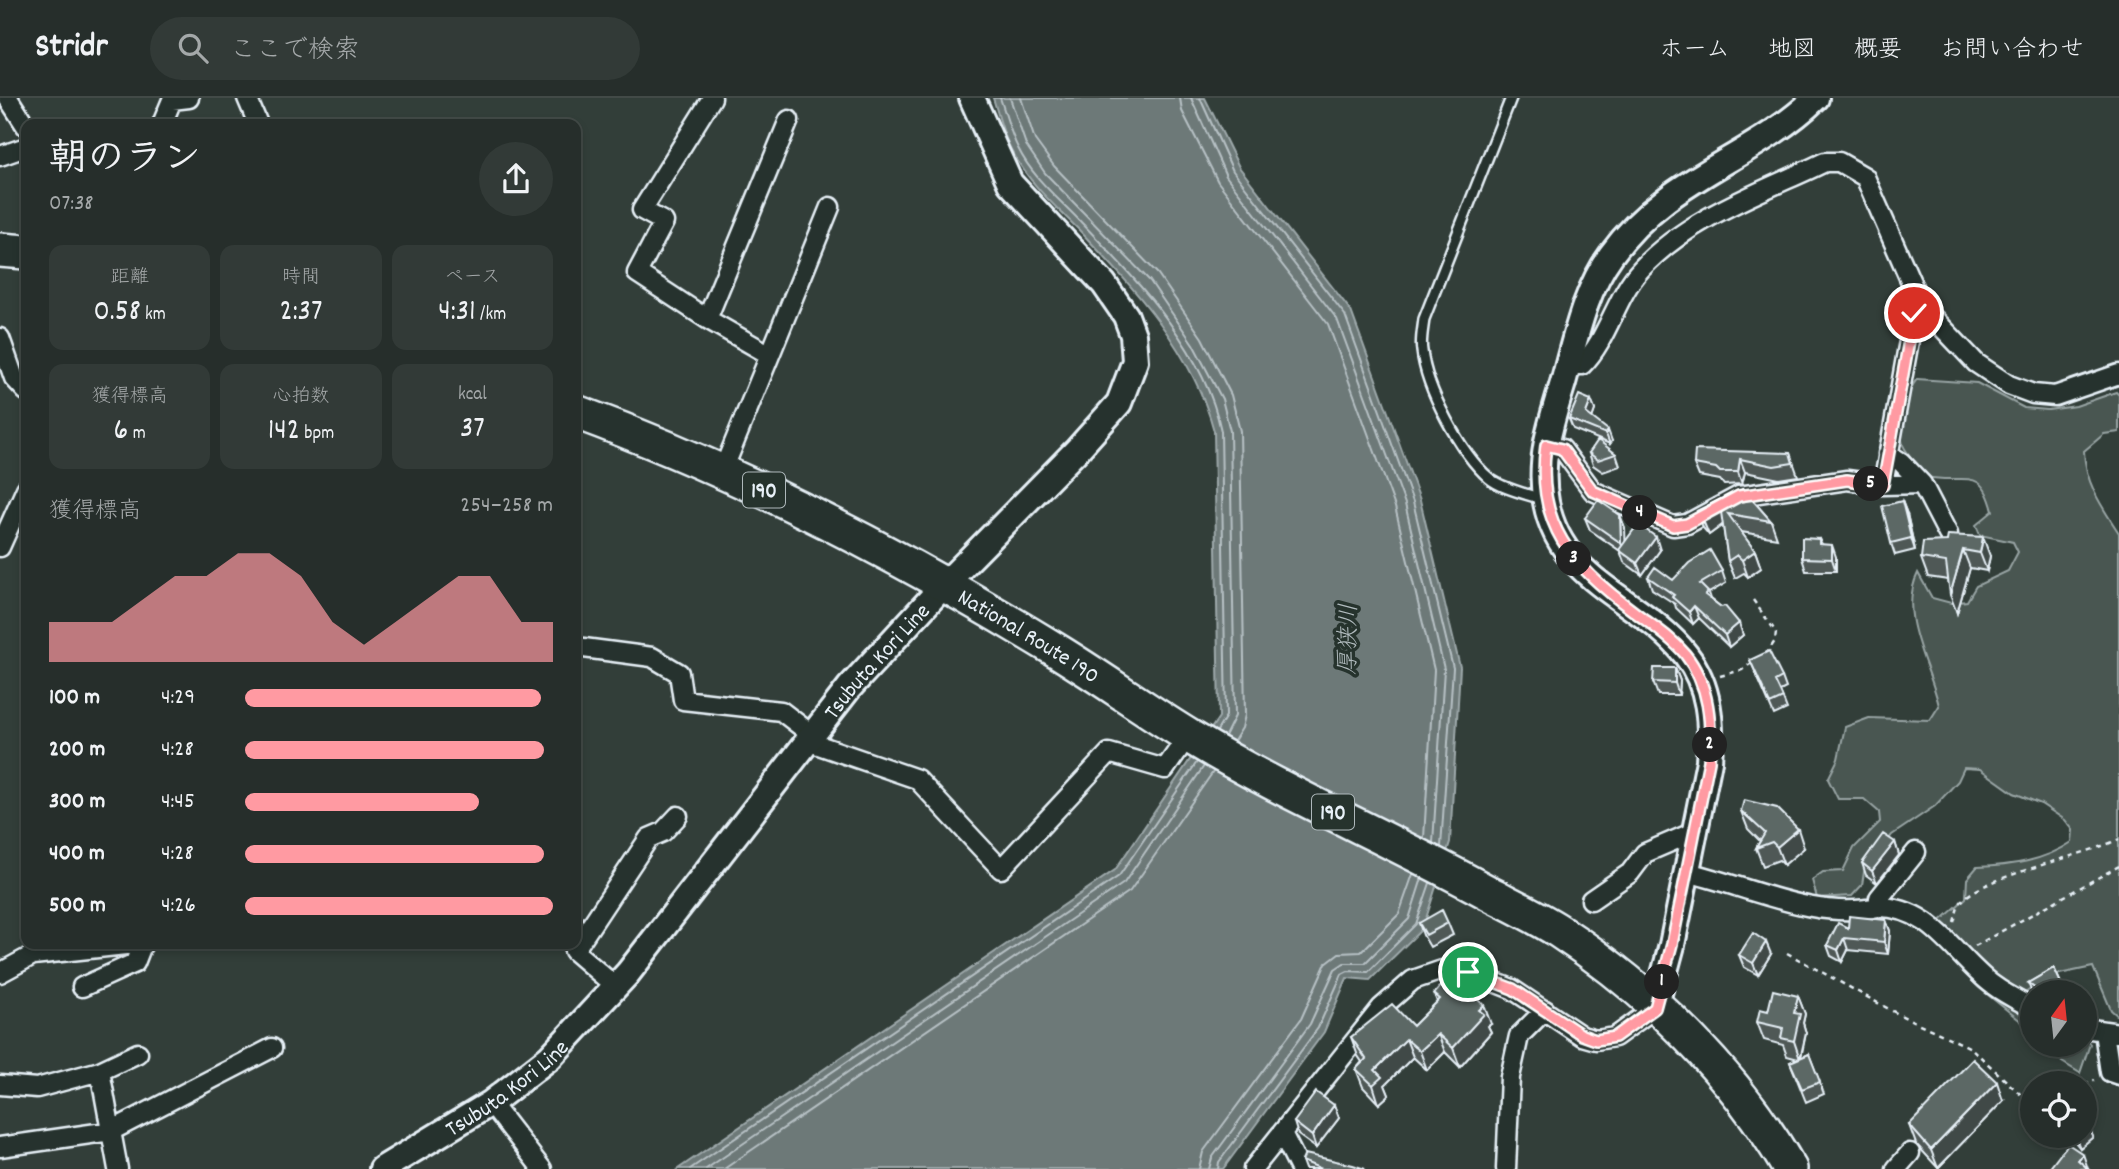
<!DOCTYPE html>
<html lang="ja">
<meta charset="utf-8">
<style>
:root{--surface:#262e2b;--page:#323a37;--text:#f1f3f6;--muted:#a4a8a9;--line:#424a47;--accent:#ff9aa2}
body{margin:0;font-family:Dekko,"Klee One",sans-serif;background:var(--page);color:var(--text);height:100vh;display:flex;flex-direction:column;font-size:26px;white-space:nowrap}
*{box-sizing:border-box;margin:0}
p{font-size:23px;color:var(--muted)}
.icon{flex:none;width:38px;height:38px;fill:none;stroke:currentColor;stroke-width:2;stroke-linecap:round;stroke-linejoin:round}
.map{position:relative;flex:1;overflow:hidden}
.panel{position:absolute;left:21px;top:21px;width:560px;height:830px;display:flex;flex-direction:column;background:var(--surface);border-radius:14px;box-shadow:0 4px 10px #0003,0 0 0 2px var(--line)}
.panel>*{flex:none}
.needle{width:46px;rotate:15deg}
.fabs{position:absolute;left:2020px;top:882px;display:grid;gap:14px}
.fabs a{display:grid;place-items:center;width:77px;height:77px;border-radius:50%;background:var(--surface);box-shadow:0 4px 10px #0003,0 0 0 2px var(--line);font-size:35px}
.pin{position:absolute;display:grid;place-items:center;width:60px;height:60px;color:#fff;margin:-30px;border:4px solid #fff;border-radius:50%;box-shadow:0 2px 7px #0007}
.km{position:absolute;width:35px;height:35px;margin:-18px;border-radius:50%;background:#222;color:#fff;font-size:19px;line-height:35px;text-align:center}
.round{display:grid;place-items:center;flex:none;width:74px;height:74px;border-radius:37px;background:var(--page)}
.overview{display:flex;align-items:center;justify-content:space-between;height:119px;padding:0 28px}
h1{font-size:38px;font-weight:600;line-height:52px}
.metrics{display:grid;grid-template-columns:repeat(3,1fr);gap:10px;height:119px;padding:7px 28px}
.metrics div{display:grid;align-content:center;border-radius:14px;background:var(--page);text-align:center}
.metrics b{font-size:30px;font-weight:600}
.metrics small{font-size:19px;font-weight:400}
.metrics p{font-size:19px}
.chart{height:196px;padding:14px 28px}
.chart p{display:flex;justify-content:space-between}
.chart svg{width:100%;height:126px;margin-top:7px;fill:var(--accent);opacity:.7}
ul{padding:0 28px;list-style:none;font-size:23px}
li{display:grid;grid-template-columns:112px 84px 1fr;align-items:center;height:52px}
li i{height:18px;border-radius:9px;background:var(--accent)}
header{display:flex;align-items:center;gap:42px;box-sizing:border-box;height:98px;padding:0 35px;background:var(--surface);border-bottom:2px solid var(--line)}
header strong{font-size:33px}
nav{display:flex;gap:38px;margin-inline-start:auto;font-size:24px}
.search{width:490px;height:63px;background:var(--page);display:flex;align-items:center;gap:18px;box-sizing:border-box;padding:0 24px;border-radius:38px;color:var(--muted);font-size:26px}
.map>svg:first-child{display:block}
</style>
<header>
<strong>Stridr</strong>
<div class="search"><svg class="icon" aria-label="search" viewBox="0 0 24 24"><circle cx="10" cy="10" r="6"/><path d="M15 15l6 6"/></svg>ここで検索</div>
<nav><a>ホーム</a><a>地図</a><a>概要</a><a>お問い合わせ</a></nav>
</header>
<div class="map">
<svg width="2119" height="1071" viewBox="0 0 2119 1071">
<rect width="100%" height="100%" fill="#323e39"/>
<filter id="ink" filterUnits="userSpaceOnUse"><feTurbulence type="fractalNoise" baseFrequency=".0143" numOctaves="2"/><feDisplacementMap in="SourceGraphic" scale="14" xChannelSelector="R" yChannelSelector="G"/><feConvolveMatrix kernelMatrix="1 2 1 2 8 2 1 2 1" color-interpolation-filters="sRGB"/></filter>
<g filter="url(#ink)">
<path fill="#495651" stroke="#98a4a4" stroke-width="2" d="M1917,281L1977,285L2024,310L2048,312L2076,308L2116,294L2119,297V334L2104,336L2084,353C2085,385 2102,409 2119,435V919L2111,912L2093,869L2050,878L2022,897L2032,917V932L1978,889L1927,835L1966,800L1967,781L1977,769C2011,768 2044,763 2072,744L2073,732L2065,722L2041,706L2014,695L1980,671L1964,670L1958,683L1935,708L1892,737L1864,774L1862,787L1852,798L1817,800L1812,782L1823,774L1843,773L1854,750L1880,724L1879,714L1864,701H1838L1828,681L1838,661L1845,629L1869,620L1930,622L1939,608C1930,567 1897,517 1918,475L1932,500L1951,505L1967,503L1976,488L2008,473L2018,454L2013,444L1980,437L1976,427L1993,413C1981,366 1965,387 1927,379C1921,369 1907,357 1903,347C1898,330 1906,294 1917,281Z
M2084,938L2090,946L2080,975L2062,964L2048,947H2084Z"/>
<path fill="#6d7978" stroke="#9ea9ab" stroke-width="2" d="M993,0H1205L1239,69L1351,213L1420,402L1460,569L1450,744L1423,830L1370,882L1347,880L1324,934L1223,1071H678L1115,772L1219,619L1214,333C1193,253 1134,190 1079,132C1055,108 1029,85 1013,55C1003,39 999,18 993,0Z"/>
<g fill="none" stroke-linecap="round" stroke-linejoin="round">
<path stroke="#b7c1c5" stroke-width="2" d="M1000,0C1006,16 1010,35 1018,50C1032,79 1059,101 1080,123C1137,183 1204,250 1221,333L1226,618L1217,633
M1010,0L1026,47L1045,75L1150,183L1193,246L1222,301L1230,333L1235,618L1225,638
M1021,0L1035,42L1054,68L1158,176L1202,240L1231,297L1240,333L1245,617L1242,630L1234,643
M1180,0L1182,13L1218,84L1328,226L1395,409L1434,572L1424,740
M1191,0L1226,78L1337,221L1405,406L1444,571L1433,745
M1200,0L1233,73L1345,217L1413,404L1453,570L1441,749
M690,1071L1119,778L1197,664
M706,1071L1124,785L1204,668
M724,1071L1130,793L1213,674
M1199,1071L1203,1054L1301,921L1326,865L1339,855L1361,854L1399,816L1413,776
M1209,1071L1212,1060L1310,926L1335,871L1344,865H1365L1409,821L1422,780
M1218,1071L1219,1064L1318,930L1342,876L1348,873L1368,874L1416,826L1430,785"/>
<defs>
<path id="lane" d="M1511,0L1424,221C1423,231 1420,243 1422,253C1426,290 1460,355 1489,380C1502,391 1528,396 1544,402"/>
<path id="street" d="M8,0L26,28
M247,0L258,26
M162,26L172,2L189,0
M0,58L26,49
M707,221L637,175L664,124L642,112L712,0
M0,240L14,280L26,293
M770,257L830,109
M1568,267H1582C1609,240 1615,199 1641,171C1689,119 1762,94 1825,64H1839L1865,79L1921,207L1976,265L2009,287L2033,296L2055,298L2119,276
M1546,347L1562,351L1593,393L1673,428L1687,426L1739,398L1847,382L1883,387L1922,386L1948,436
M1888,356L1901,364L1922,386
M723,372L770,257L707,221L789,22
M1883,387L1914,215L1921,207
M0,449L26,391
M576,549L652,559L679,575L683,602L781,613L811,636
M807,643L917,681L1001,771L1109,655L1165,671L1188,638
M1686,774C1749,788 1814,823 1878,809L1879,800L1916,754
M1591,802L1630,775L1645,755L1694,734
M1878,809C1933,809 1954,858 1993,887C2005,896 2019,903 2032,910
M0,875L33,857L144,845
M82,889L135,865L142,847
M616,889L574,853L649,740L663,734L678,718
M2084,930L2119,935
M2104,934L2110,974L2119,977
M100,973L138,955
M0,987L37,990L100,973L111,1033L0,1049
M491,1005L542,1071
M1282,1035L1300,1071
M118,1071L111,1033L272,950
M1253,1071L1381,910L1413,882L1442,872L1468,874L1512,891L1582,938L1596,942L1615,939L1655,910
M1506,1071L1510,979L1519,938L1545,912
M1896,1071L1910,1055"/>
<g id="secondary">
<path d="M1655,910L1672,847L1709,663C1712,626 1710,588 1686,557C1643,501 1561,486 1546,404C1538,363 1551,324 1563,285C1575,242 1584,194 1611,157C1668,78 1752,62 1816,0"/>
<path id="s1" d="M382,1071L491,1005L550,959L628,875L849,590L944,487L1077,352L1119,305L1135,263L1133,237L1126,218L1104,186L1010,85L972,0"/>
</g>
<g id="highway">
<path d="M0,152L26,154"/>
<path id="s2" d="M576,314C742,375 900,457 1051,549C1099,578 1144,611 1192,640C1287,697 1391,741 1489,795C1512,807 1537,819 1559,833C1651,893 1735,976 1790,1071"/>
</g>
</defs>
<use href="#lane" stroke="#e8f1f8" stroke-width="14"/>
<use href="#street" stroke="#e8f1f8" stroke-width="23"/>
<use href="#secondary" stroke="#e8f1f8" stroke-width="30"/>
<use href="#highway" stroke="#e8f1f8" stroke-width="38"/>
<path stroke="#e8f1f8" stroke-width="2.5" stroke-dasharray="5 5" stroke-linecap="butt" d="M1753,502L1776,534L1775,543L1767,555
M1720,578L1742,572L1753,564
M1954,824C1956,818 1957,809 1961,804C1981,778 2083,759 2119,741
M1975,848L2119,768
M1787,855L1898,916L1971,950L2032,1007
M2084,986L2094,982"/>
<use href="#lane" stroke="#26332d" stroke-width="9"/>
<use href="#street" stroke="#26332d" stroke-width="18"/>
<use href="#secondary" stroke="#26332d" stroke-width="24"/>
<use href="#highway" stroke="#26332d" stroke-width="33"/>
</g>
<path fill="#4f5957" stroke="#e8f1f8" stroke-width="2" d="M1591,302L1595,312L1592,320L1612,343L1610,346L1573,331L1569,321Z
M1589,355L1616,356L1620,368L1603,374L1593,367Z
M1790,355L1798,378L1779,381L1745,374L1742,386L1724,387L1720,382L1699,378L1694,366Z
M1743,391L1771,423L1777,440L1741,434L1755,453L1761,470L1748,479L1744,475L1735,480L1728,463L1723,427L1709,437L1703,430L1697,413Z
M1902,403L1907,416L1915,452L1895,457L1891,445Z
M1620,417L1625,430V443L1660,452L1642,477L1624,464L1620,453L1590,432L1585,420Z
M1819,441L1822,446L1836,459V473H1806L1802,460Z
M1947,443L1990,458L1987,473L1970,470L1957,515L1948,482L1928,479L1921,460Z
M1722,473L1726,485L1709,495L1711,501L1721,509L1743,537L1729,549L1699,520L1693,526L1676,510L1675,506L1652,491L1648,479L1673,482Z
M1750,562L1782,579L1786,590L1780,593L1787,611L1774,617Z
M1675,570L1680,583L1679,597H1658L1653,584Z
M1741,713L1804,750L1784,767L1779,762L1763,768L1756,750L1760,743L1748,731Z
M1895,744L1899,757L1877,785L1866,777L1862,765Z
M1886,822L1890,833L1888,856L1848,852L1842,864L1831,858L1827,847L1848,830Z
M1419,825H1448L1453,837L1430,849L1423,837Z
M1771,856L1758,877L1744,869L1739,857Z
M2054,870L2065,894H2032V895L2028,885Z
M1434,896L1491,926L1488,928L1491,934L1460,969L1445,954L1427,972L1413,959L1385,987L1389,997L1379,1006L1363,989L1356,971L1362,964L1358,958L1351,939L1413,928L1437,904Z
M1798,898L1805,916L1803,925L1806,935L1801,960L1809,956L1824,996L1806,1004L1790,964L1798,961L1787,958L1783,947L1764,942L1757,924L1768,913Z
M2003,1003L1938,1070L1916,1046L1909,1027Z
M1334,1007L1339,1020L1316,1050L1298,1037L1294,1024Z
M2089,1029L2093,1039L2080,1050L2070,1038H2084Z
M1302,1063L1365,1071H1305Z"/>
<path fill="#404947" stroke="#e8f1f8" stroke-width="2" d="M1591,302L1595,312L1590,326L1586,315Z
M1608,332L1612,343L1610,346L1606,336Z
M1740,361L1745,374L1742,386L1738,374Z
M1902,403L1907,416L1915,452L1911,440Z
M1720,407L1726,424L1709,437L1702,420Z
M1620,417L1625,430L1626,458L1621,445Z
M1656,439L1660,452L1642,477L1637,465Z
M1983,439L1990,458L1987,473L1980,455Z
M1832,447L1836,459V473L1832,461Z
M1963,452L1970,470L1957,515L1950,497Z
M1755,453L1761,470L1748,479L1742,462Z
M1694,508L1699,520L1693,526L1689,514Z
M1739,525L1743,537L1729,549L1725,537Z
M1675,570L1680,583L1679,597L1675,585Z
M1798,731L1804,750L1784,767L1777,749Z
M1895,744L1899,757L1877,785L1872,773Z
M1886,822L1890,833L1888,856L1884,844Z
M1844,840L1848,852L1842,864L1838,852Z
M1766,844L1771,856L1758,877L1753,865Z
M1798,898L1805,916L1803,925L1806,935L1800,961L1794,943V915Z
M1484,907L1491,926L1488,928L1491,934L1460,969L1453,950L1479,912Z
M1438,936L1445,954L1427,972L1420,953Z
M1406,941L1413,959L1385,987L1389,997L1379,1006L1373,987L1375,972Z
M1997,984L2003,1003L1938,1070L1931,1052Z
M1334,1007L1339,1020L1316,1050L1312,1038Z
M2089,1029L2093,1039L2080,1050L2076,1040L2079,1038H2084V1033Z
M2083,1056L2088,1071L2078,1062Z"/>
<path fill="#5c6865" stroke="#e8f1f8" stroke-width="2" d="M1579,297L1591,302L1586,315L1608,332L1606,336L1569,321Z
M1598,342L1616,356L1598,362L1589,355Z
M1695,352L1790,355L1793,365L1774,368L1740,361L1738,374H1720L1716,370L1694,366Z
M1743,391L1771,423L1728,416L1755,453L1742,462L1737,457L1728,463L1720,407L1702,420L1697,413Z
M1598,402L1620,417L1621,445L1585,420Z
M1902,403L1911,440L1891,445L1882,408Z
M1638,426L1656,439L1637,465L1619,452Z
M1948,437L1983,439L1980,455L1963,452L1950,497L1946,464L1921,460L1923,444L1947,443Z
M1802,440L1819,441V446L1832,447V461L1802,460Z
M1710,452L1722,473L1700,486L1708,494L1705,497L1721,509L1725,508L1739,525L1725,537L1694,508L1689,514L1672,499L1674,497L1648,479L1655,469L1673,482L1689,465Z
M1769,553L1782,579L1775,583L1783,600L1770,606L1750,562Z
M1654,570H1675V585L1653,584Z
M1744,702L1777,710L1798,731L1777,749L1772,744L1756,750L1765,735L1741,713Z
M1883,736L1895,744L1872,773L1862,765Z
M1442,812L1448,825L1426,837L1419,825Z
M1849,818L1886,822L1884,844L1844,840L1838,852L1827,847L1838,825L1848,830Z
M1753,835L1766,844L1753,865L1739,857Z
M2054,870L2065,894H2048L2045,888L2037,892L2028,885Z
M1450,878L1484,907L1479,912L1484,916L1453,950L1438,936L1420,953L1406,941L1375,972L1382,979L1373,987L1356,971L1366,961L1351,939L1392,906L1413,928L1440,901L1434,896Z
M1773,892L1798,898L1794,915L1800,916L1794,943L1781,940L1783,930L1757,924L1760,911L1768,913Z
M1809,956L1820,984L1802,991L1790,964Z
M1973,961L1997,984L1931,1052L1909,1027Z
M1316,994L1334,1007L1312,1038L1294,1024Z
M2084,1023L2089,1029L2084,1033Z
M2068,1046L2083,1056L2078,1062L2088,1071H2049Z
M1305,1056L1353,1067L1365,1071H1322L1302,1063Z"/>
</g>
<g fill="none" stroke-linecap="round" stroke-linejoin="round" filter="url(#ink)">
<defs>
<path id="route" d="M1468,874L1513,891L1582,937L1596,942L1615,939L1655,910L1672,846L1709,663C1712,626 1710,587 1685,556C1670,538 1650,526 1632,512C1572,467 1535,427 1546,347L1562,351L1593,393L1673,428L1687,426L1739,398L1847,382L1883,387L1914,215"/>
</defs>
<use href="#route" stroke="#fff" stroke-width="14"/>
<use href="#route" stroke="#ff9aa2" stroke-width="9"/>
</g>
<g text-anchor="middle" stroke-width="7" stroke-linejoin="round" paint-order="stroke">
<g fill="#26332d" stroke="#aeb8bb" stroke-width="2">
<rect x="743" y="374.5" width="42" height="35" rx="5"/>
<rect x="1312" y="696.5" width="42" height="35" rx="5"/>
</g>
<g font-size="21" font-weight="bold" fill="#e8f1f8">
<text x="764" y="399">190</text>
<text x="1333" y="721">190</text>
</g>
<g font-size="23" fill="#e8f1f8" stroke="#26332d">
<text dy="8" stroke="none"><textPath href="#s2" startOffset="506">National Route 190</textPath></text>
<text dy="8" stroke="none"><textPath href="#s1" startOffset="716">Tsubuta Kori Line</textPath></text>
<text dy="8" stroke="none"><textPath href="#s1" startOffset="149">Tsubuta Kori Line</textPath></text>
</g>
<g font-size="24" font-style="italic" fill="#b1bbbe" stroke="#26332d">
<text transform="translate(1347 541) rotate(-89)" y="8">厚狭川</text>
</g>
</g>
</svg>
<div class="fabs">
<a><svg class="needle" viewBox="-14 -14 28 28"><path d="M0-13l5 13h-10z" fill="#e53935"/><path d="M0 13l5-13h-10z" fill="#a4a8a9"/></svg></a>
<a><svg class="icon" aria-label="locate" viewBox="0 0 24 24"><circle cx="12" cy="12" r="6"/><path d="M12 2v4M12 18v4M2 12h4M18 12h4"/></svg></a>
</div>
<div class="pin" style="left:1468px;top:874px;background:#1e9e55"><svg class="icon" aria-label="arrive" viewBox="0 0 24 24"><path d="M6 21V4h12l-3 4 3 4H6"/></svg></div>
<div class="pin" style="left:1914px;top:215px;background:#d93025"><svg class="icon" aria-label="check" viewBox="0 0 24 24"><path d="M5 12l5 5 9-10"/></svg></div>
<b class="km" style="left:1662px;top:884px">1</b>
<b class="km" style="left:1710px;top:647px">2</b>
<b class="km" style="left:1574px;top:461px">3</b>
<b class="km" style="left:1640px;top:415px">4</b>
<b class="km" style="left:1871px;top:386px">5</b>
<section class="panel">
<div class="overview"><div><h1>朝のラン</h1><p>07:38</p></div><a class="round"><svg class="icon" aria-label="share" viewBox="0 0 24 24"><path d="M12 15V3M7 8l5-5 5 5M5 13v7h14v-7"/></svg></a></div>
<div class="metrics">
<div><p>距離</p><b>0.58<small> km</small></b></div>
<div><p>時間</p><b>2:37</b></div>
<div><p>ペース</p><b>4:31<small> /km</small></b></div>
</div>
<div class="metrics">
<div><p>獲得標高</p><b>6<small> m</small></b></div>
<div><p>心拍数</p><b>142<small> bpm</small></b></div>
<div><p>kcal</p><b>37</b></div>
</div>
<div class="chart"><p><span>獲得標高</span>254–258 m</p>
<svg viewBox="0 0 160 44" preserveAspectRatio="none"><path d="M0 44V30L10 30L20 30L30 22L40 14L50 14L60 6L70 6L80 14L90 30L100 38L110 30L120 22L130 14L140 14L150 30L160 30V44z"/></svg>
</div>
<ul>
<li><b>100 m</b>4:29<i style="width:96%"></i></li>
<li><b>200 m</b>4:28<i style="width:97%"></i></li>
<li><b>300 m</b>4:45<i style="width:76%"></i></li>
<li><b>400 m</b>4:28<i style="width:97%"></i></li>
<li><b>500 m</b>4:26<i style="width:100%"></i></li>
</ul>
</section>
</div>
